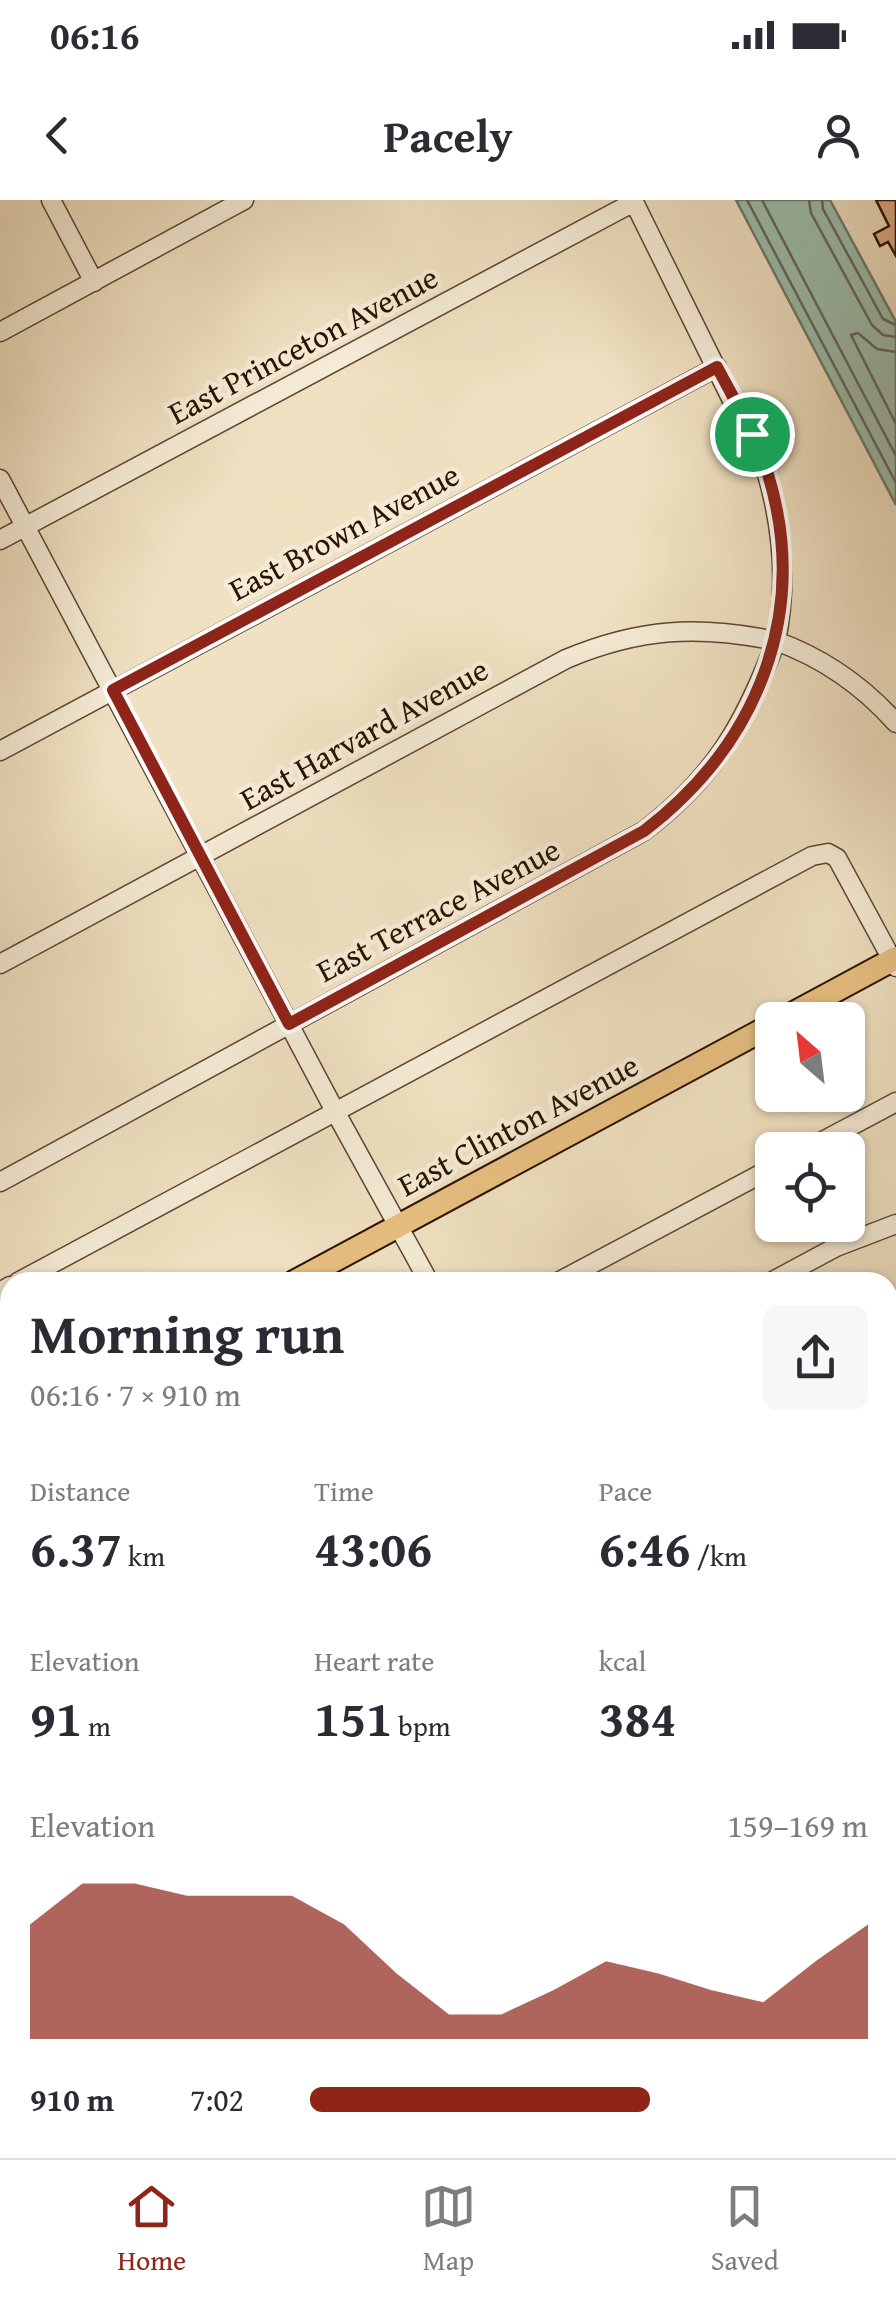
<!DOCTYPE html>
<meta charset="utf-8">
<style>
:root{--surface:#fff;--page:#f7f7f7;--text:#2b2b33;--muted:#7c7c81;--line:#e1e1e2;--accent:#8f2418}
body{margin:0;font-family:"Gentium Book Plus",serif;background:var(--page);color:var(--text);height:100vh;display:flex;flex-direction:column;font-size:38px;white-space:nowrap}
*{box-sizing:border-box;margin:0}
p{font-size:32px;color:var(--muted)}
.icon{flex:none;width:55px;height:55px;fill:none;stroke:currentColor;stroke-width:2;stroke-linecap:round;stroke-linejoin:round}
.map{position:relative;flex:1;overflow:hidden}
.sheet{position:absolute;left:0px;top:1072px;width:898px;height:888px;display:flex;flex-direction:column;background:var(--surface);border-radius:30px 30px 0 0;box-shadow:0 2px 8px #0004}
.sheet>*{flex:none}
.needle{width:65px;rotate:332deg}
.buttons{position:absolute;left:755px;top:802px;display:grid;gap:20px}
.buttons a{display:grid;place-items:center;width:110px;height:110px;border-radius:15px;background:var(--surface);box-shadow:0 2px 8px #0004;font-size:50px}
.pin{position:absolute;display:grid;place-items:center;width:85px;height:85px;color:#fff;margin:-42px;border:5px solid #fff;border-radius:50%;box-shadow:0 2px 10px #0007}
.round{display:grid;place-items:center;flex:none;width:105px;height:105px;border-radius:15px;background:var(--page)}
.summary{display:flex;align-items:center;justify-content:space-between;height:170px;padding:0 30px}
h1{font-size:55px;font-weight:600;line-height:75px}
.figures{display:grid;grid-template-columns:repeat(3,1fr);gap:15px;height:170px;padding:10px 30px}
.figures div{display:grid;align-content:center}
.figures b{font-size:50px;font-weight:600}
.figures small{font-size:28px;font-weight:400}
.figures p{font-size:28px}
.chart{height:280px;padding:20px 30px}
.chart p{display:flex;justify-content:space-between}
.chart svg{width:100%;height:180px;margin-top:10px;fill:var(--accent);opacity:.7}
ul{padding:0 30px;list-style:none;font-size:32px}
li{display:grid;grid-template-columns:160px 120px 1fr;align-items:center;height:75px}
li i{height:25px;border-radius:12px;background:var(--accent)}
.status{display:flex;justify-content:space-between;align-items:center;height:70px;padding:0 50px;background:var(--surface);direction:ltr}
.status svg{height:28px;fill:currentColor}
header{display:flex;justify-content:space-between;align-items:center;height:130px;padding:0 30px;background:var(--surface);font-size:45px;font-weight:600}
.tabs{display:flex;justify-content:space-around;align-items:center;height:140px;border-top:2px solid var(--line);background:var(--surface);font-size:28px;color:var(--muted)}
.tabs a{display:grid;justify-items:center;gap:5px}
.tabs .active{color:var(--accent)}
.map>svg:first-child{display:block}
</style>
<div class="status"><b>06:16</b><svg viewBox="0 0 49 12"><path d="M0 12V9h3v3zM5 12V6h3v6zM10 12V3h3v9zM15 12V0h3v12zM26 1h20v11H26zM47 4h2v5h-2z"/></svg></div>
<header><svg class="icon" aria-label="back" viewBox="0 0 24 24"><path d="M15 5l-7 7 7 7"/></svg>Pacely<svg class="icon" aria-label="person" viewBox="0 0 24 24"><circle cx="12" cy="8" r="4"/><path d="M4 21q1-7 8-7t8 7"/></svg></header>
<div class="map">
<svg width="896" height="1958" viewBox="0 0 896 1958">
<rect width="100%" height="100%" fill="#f0e1c2"/>
<filter id="stains"><feTurbulence type="fractalNoise" baseFrequency=".002" numOctaves="4"/><feColorMatrix values="0 0 0 0 .2 0 0 0 0 .09 0 0 0 0 .02 0 0 0 .5 -.17"/></filter>
<radialGradient id="worn" r=".72"><stop offset=".6" stop-color="#630" stop-opacity="0"/><stop offset="1" stop-color="#630" stop-opacity=".3"/></radialGradient>
<path fill="#9bbeaf" stroke="#6e7a69" stroke-width="2.5" d="M736,0H830L896,122V305Z"/>
<g fill="none" stroke-linecap="round" stroke-linejoin="round">
<path stroke="#636858" stroke-width="2.5" d="M747,0L896,283
M762,0L896,256
M809,0L811,13L872,125L883,135L896,137
M822,0L823,9L883,119L896,125
M896,152L877,149L858,133L851,135L896,224"/>
</g>
<path fill="#deab8c" stroke="#2b1300" stroke-width="2.5" d="M876,0H896V56L888,42L880,46L874,34L889,26Z"/>
<g fill="none" stroke-linecap="round" stroke-linejoin="round">
<defs>
<path id="minor" d="M51,0L94,82
M633,0L765,267C782,324 788,383 776,441C823,458 863,486 896,523
M0,132L244,0
M0,279L336,913L429,1082
M0,340L634,2
M0,551L717,167
M0,764L566,459C640,428 698,425 776,441C745,523 715,577 644,631L0,982
M806,950L896,902
M18,1082L812,656L828,653L837,658L896,767
M558,1082L772,968
M771,1082L836,1047L896,1024
M0,1092L10,1086
M888,1233L896,1228
M0,1384L10,1379
M888,1450L896,1447
M0,1572L10,1575
M888,1658L896,1654
M888,1871L896,1867
M0,1943L8,1958
M129,1950L133,1958
M338,1950L342,1958
M461,1958L469,1950
M766,1958L772,1950"/>
<path id="major" d="M781,820L896,758
M294,1082L772,825
M0,1241L10,1235"/>
</defs>
<use href="#minor" stroke="#5c4630" stroke-width="21"/>
<use href="#major" stroke="#2b1300" stroke-width="26"/>
<use href="#minor" stroke="#f5ecd7" stroke-width="18"/>
<use href="#major" stroke="#e8c081" stroke-width="22"/>
</g>
<g fill="none" stroke-linecap="round" stroke-linejoin="round">
<defs>
<path id="route" d="M717,167C735,201 755,234 767,271C811,411 759,543 644,631L289,824L113,490Z"/>
</defs>
<use href="#route" stroke="#fff" stroke-width="20"/>
<use href="#route" stroke="#8f2418" stroke-width="12"/>
</g>
<g text-anchor="middle" stroke-width="9" stroke-linejoin="round" paint-order="stroke">
<g font-size="32" fill="#2b1300" stroke="#f5ecd7">
<text transform="translate(303 145) rotate(-28)" y="11">East Princeton Avenue</text>
<text transform="translate(344 332) rotate(-28)" y="11">East Brown Avenue</text>
<text transform="translate(364 534) rotate(-29)" y="11">East Harvard Avenue</text>
<text transform="translate(438 710) rotate(-28)" y="11">East Terrace Avenue</text>
<text transform="translate(518 925) rotate(-28)" y="11">East Clinton Avenue</text>
</g>
</g>
<rect width="100%" height="100%" filter="url(#stains)"/>
<rect width="100%" height="100%" fill="url(#worn)"/>
</svg>
<div class="buttons">
<a><svg class="needle" viewBox="-14 -14 28 28"><path d="M0-13l5 13h-10z" fill="#e53935"/><path d="M0 13l5-13h-10z" fill="#7c7c81"/></svg></a>
<a><svg class="icon" aria-label="locate" viewBox="0 0 24 24"><circle cx="12" cy="12" r="6"/><path d="M12 2v4M12 18v4M2 12h4M18 12h4"/></svg></a>
</div>
<div class="pin" style="left:752px;top:234px;background:#1e9e55"><svg class="icon" aria-label="arrive" viewBox="0 0 24 24"><path d="M6 21V4h12l-3 4 3 4H6"/></svg></div>
<section class="sheet">
<div class="summary"><div><h1>Morning run</h1><p>06:16 · 7 × 910 m</p></div><a class="round"><svg class="icon" aria-label="share" viewBox="0 0 24 24"><path d="M12 15V3M7 8l5-5 5 5M5 13v7h14v-7"/></svg></a></div>
<div class="figures">
<div><p>Distance</p><b>6.37<small> km</small></b></div>
<div><p>Time</p><b>43:06</b></div>
<div><p>Pace</p><b>6:46<small> /km</small></b></div>
</div>
<div class="figures">
<div><p>Elevation</p><b>91<small> m</small></b></div>
<div><p>Heart rate</p><b>151<small> bpm</small></b></div>
<div><p>kcal</p><b>384</b></div>
</div>
<div class="chart"><p><span>Elevation</span>159–169 m</p>
<svg viewBox="0 0 160 44" preserveAspectRatio="none"><path d="M0 44V16L10 6L20 6L30 9L40 9L50 9L60 16L70 28L80 38L90 38L100 32L110 25L120 28L130 32L140 35L150 25L160 16V44z"/></svg>
</div>
<ul>
<li><b>910 m</b>7:02<i style="width:61%"></i></li>
</ul>
</section>
</div>
<nav class="tabs">
<a class="active"><svg class="icon" aria-label="home" viewBox="0 0 24 24"><path d="M3 11l9-7 9 7M6 9v11h12V9"/></svg>Home</a>
<a><svg class="icon" aria-label="map" viewBox="0 0 24 24"><path d="M3 6l6-2 6 2 6-2v14l-6 2-6-2-6 2zM9 4v14M15 6v14"/></svg>Map</a>
<a><svg class="icon" aria-label="saved" viewBox="0 0 24 24"><path d="M7 4h10v16l-5-4-5 4z"/></svg>Saved</a>
</nav>
